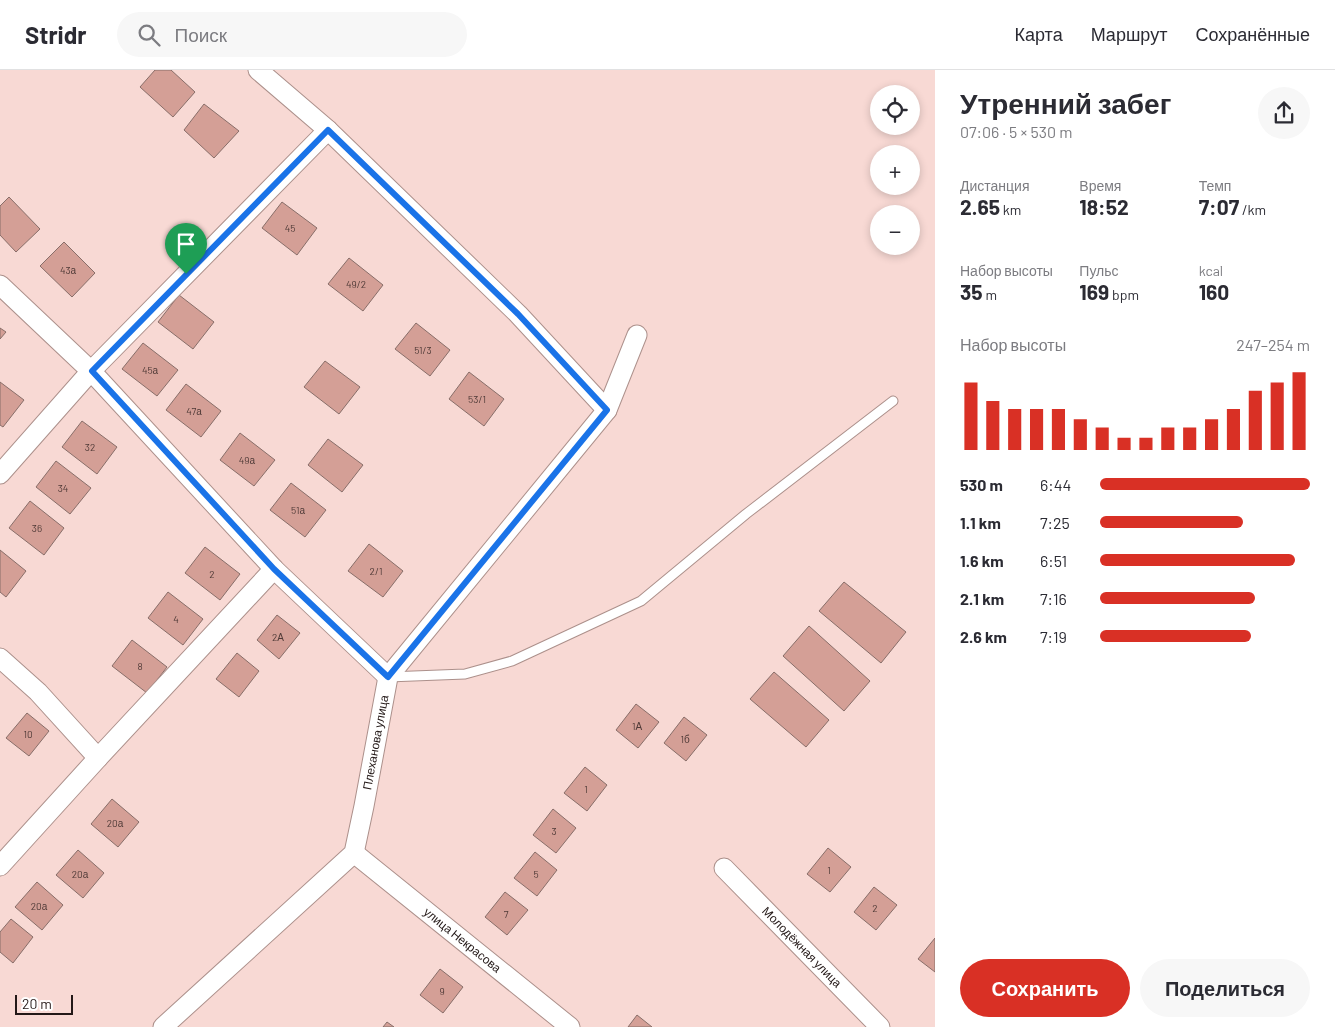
<!DOCTYPE html>
<html lang="ru">
<meta charset="utf-8">
<style>
:root{--surface:#fff;--page:#f7f7f7;--text:#2b2b33;--muted:#7c7c81;--line:#e1e1e2;--accent:#d93025}
body{margin:0;font-family:Barlow,sans-serif;background:var(--page);color:var(--text);height:100vh;display:flex;flex-direction:column;font-size:19px;white-space:nowrap}
*{box-sizing:border-box;margin:0}
p{font-size:16px;color:var(--muted)}
.icon{flex:none;width:28px;height:28px;fill:none;stroke:currentColor;stroke-width:2;stroke-linecap:round;stroke-linejoin:round}
.map{position:relative;flex:1;overflow:hidden}
.details{display:flex;flex-direction:column;background:var(--surface);width:400px}
.details>*{flex:none}
.buttons{position:absolute;left:870px;top:15px;display:grid;gap:10px}
.buttons a{display:grid;place-items:center;width:50px;height:50px;border-radius:50%;background:var(--surface);box-shadow:0 2px 8px #0003;font-size:25px}
.scale{position:absolute;left:15px;bottom:12px;width:58px;box-sizing:border-box;padding-left:5px;border:2px solid #231817;border-top:0;font-size:14px;line-height:18px;white-space:nowrap;color:#231817;-webkit-text-stroke:4px #fff;paint-order:stroke}
.pin{position:absolute;display:grid;place-items:center;width:42px;height:42px;color:#fff;margin:-51px -21px;border-radius:50% 50% 50% 0;rotate:-45deg;box-shadow:0 0 5px #0007}
.pin .icon{rotate:45deg}
.round{display:grid;place-items:center;flex:none;width:52px;height:52px;border-radius:26px;background:var(--page)}
.overview{display:flex;align-items:center;justify-content:space-between;height:85px;padding:0 25px}
h1{font-size:28px;font-weight:700;line-height:38px}
.stats{display:grid;grid-template-columns:repeat(3,1fr);gap:8px;height:85px;padding:5px 25px}
.stats div{display:grid;align-content:center}
.stats b{font-size:21px;font-weight:700}
.stats small{font-size:14px;font-weight:400}
.stats p{font-size:14px}
.chart{height:140px;padding:10px 25px}
.chart p{display:flex;justify-content:space-between}
.chart svg{width:100%;height:90px;margin-top:5px;stroke:var(--accent);stroke-width:6}
.primary-button{display:flex;gap:10px;margin-top:auto;padding:10px 25px}
.primary-button a{flex:1;height:58px;border-radius:30px;background:var(--accent);color:#fff;font-size:20px;font-weight:700;line-height:58px;text-align:center}
.primary-button a+a{background:var(--page);color:var(--text)}
ul{padding:0 25px;list-style:none;font-size:16px}
li{display:grid;grid-template-columns:80px 60px 1fr;align-items:center;height:38px}
li i{height:12px;border-radius:6px;background:var(--accent)}
header{display:flex;align-items:center;gap:30px;box-sizing:border-box;height:70px;padding:0 25px;background:var(--surface);border-bottom:1px solid var(--line)}
header strong{font-size:24px}
nav{display:flex;gap:28px;margin-inline-start:auto;font-size:18px}
.search{width:350px;height:45px;background:var(--page);display:flex;align-items:center;gap:12px;box-sizing:border-box;padding:0 18px;border-radius:28px;color:var(--muted);font-size:19px}
main{display:flex;flex:1;min-height:0}
.map>svg:first-child{display:block}
</style>
<header>
<strong>Stridr</strong>
<div class="search"><svg class="icon" aria-label="search" viewBox="0 0 24 24"><circle cx="10" cy="10" r="6"/><path d="M15 15l6 6"/></svg>Поиск</div>
<nav><a>Карта</a><a>Маршрут</a><a>Сохранённые</a></nav>
</header>
<main>
<div class="map">
<svg width="935" height="957" viewBox="0 0 935 957">
<rect width="100%" height="100%" fill="#f8d9d4"/>
<path fill="#d49f96" stroke="#886e69" d="M155,0H171L195,22L173,47L140,17Z
M204,34L239,61L214,88L184,60Z
M9,127L40,159L16,182L0,165V136Z
M282,132L317,158L297,185L262,158Z
M64,172L95,203L72,227L40,196Z
M349,188L383,215L363,241L328,214Z
M179,225L214,252L193,279L158,252Z
M416,253L450,280L430,306L395,279Z
M0,258L6,262L0,269Z
M143,273L178,300L157,326L122,299Z
M325,291L360,317L339,344L304,317Z
M469,302L504,329L484,356L449,329Z
M0,312L24,330L3,357L0,355Z
M186,314L221,341L201,367L166,340Z
M82,351L117,377L97,404L62,377Z
M240,363L275,390L254,416L220,390Z
M328,369L363,395L342,422L308,395Z
M56,391L91,418L70,444L36,417Z
M291,413L326,440L305,467L270,440Z
M30,431L64,458L44,485L9,458Z
M369,474L403,501L383,527L348,501Z
M205,477L240,504L220,530L185,503Z
M0,480L26,501L6,527L0,522Z
M844,512L906,562L881,593L819,541Z
M168,522L203,549L183,575L148,548Z
M277,545L300,563L279,589L257,570Z
M809,556L870,611L844,641L783,586Z
M132,570L167,597L147,623L112,596Z
M237,583L259,601L239,627L216,609Z
M774,602L829,650L806,677L750,629Z
M636,634L659,652L638,678L616,660Z
M27,643L49,661L29,686L6,668Z
M684,647L707,665L686,691L664,673Z
M585,697L607,715L587,741L564,723Z
M112,729L139,752L118,777L91,754Z
M553,739L576,758L556,783L533,765Z
M828,778L851,797L830,822L807,804Z
M78,780L104,803L83,828L56,805Z
M535,782L557,800L537,826L514,808Z
M37,812L63,835L42,860L15,837Z
M874,817L897,835L876,860L854,842Z
M505,822L528,840L507,865L485,847Z
M11,849L33,867L13,893L0,882V862Z
M935,868V902L918,889Z
M440,899L463,917L443,943L420,925Z
M637,945L652,957H628Z
M387,952L394,957H383Z"/>
<g fill="none" stroke-linecap="round" stroke-linejoin="round">
<defs>
<path id="lane" d="M388,607L465,604L512,591L641,531L746,444L893,331"/>
<g id="street">
<path d="M258,0L328,60L518,244L607,340"/>
<path d="M0,215L91,301L274,499L388,607"/>
<path d="M0,404L91,301L328,60"/>
<path d="M0,588L38,622L98,688"/>
<path id="s1" d="M354,783L570,957"/>
<path d="M0,796L98,688L274,499"/>
<path id="s2" d="M724,798L880,957"/>
<path id="s3" d="M163,957L354,783L364,736L388,607L607,340L637,265"/>
</g>
</defs>
<use href="#lane" stroke="#ac908b" stroke-width="11"/>
<use href="#street" stroke="#ac908b" stroke-width="21"/>
<use href="#lane" stroke="#fff" stroke-width="9"/>
<use href="#street" stroke="#fff" stroke-width="19"/>
</g>
<g fill="none" stroke-linecap="round" stroke-linejoin="round">
<defs>
<path id="route" d="M328,60L518,244L607,340L388,607L274,499L92,301Z"/>
</defs>
<use href="#route" stroke="#fff" stroke-width="10"/>
<use href="#route" stroke="#1a73e8" stroke-width="6"/>
</g>
<g text-anchor="middle" stroke-width="4.5" stroke-linejoin="round" paint-order="stroke">
<g font-size="10" fill="#4f3a37">
<text x="290" y="162">45</text>
<text x="68" y="204">43а</text>
<text x="356" y="218">49/2</text>
<text x="423" y="284">51/3</text>
<text x="150" y="304">45а</text>
<text x="477" y="333">53/1</text>
<text x="194" y="345">47а</text>
<text x="90" y="381">32</text>
<text x="247" y="394">49а</text>
<text x="63" y="422">34</text>
<text x="298" y="444">51а</text>
<text x="37" y="462">36</text>
<text x="376" y="505">2/1</text>
<text x="212" y="508">2</text>
<text x="176" y="553">4</text>
<text x="278" y="571">2А</text>
<text x="140" y="600">8</text>
<text x="637" y="660">1А</text>
<text x="28" y="668">10</text>
<text x="685" y="673">1б</text>
<text x="586" y="723">1</text>
<text x="115" y="757">20а</text>
<text x="554" y="765">3</text>
<text x="829" y="804">1</text>
<text x="80" y="808">20а</text>
<text x="536" y="808">5</text>
<text x="39" y="840">20а</text>
<text x="875" y="842">2</text>
<text x="506" y="848">7</text>
<text x="442" y="925">9</text>
</g>
<g font-size="12" fill="#231817" stroke="#fff">
<text dy="4" stroke="none"><textPath href="#s3" startOffset="371">Плеханова улица</textPath></text>
<text dy="4" stroke="none"><textPath href="#s1" startOffset="139">улица Некрасова</textPath></text>
<text dy="4" stroke="none"><textPath href="#s2" startOffset="111">Молодёжная улица</textPath></text>
</g>
</g>
</svg>
<div class="buttons">
<a><svg class="icon" aria-label="locate" viewBox="0 0 24 24"><circle cx="12" cy="12" r="6"/><path d="M12 2v4M12 18v4M2 12h4M18 12h4"/></svg></a>
<a>+</a>
<a>−</a>
</div>
<div class="scale">20 m</div>
<div class="pin" style="left:186px;top:204px;background:#1e9e55"><svg class="icon" aria-label="arrive" viewBox="0 0 24 24"><path d="M6 21V4h12l-3 4 3 4H6"/></svg></div>
</div>
<section class="details">
<div class="overview"><div><h1>Утренний забег</h1><p>07:06 · 5 × 530 m</p></div><a class="round"><svg class="icon" aria-label="share" viewBox="0 0 24 24"><path d="M12 15V3M7 8l5-5 5 5M5 13v7h14v-7"/></svg></a></div>
<div class="stats">
<div><p>Дистанция</p><b>2.65<small> km</small></b></div>
<div><p>Время</p><b>18:52</b></div>
<div><p>Темп</p><b>7:07<small> /km</small></b></div>
</div>
<div class="stats">
<div><p>Набор высоты</p><b>35<small> m</small></b></div>
<div><p>Пульс</p><b>169<small> bpm</small></b></div>
<div><p>kcal</p><b>160</b></div>
</div>
<div class="chart"><p><span>Набор высоты</span>247–254 m</p>
<svg viewBox="0 0 160 44" preserveAspectRatio="none"><path d="M5 44V11M15 44V20M25 44V24M35 44V24M45 44V24M55 44V29M65 44V33M75 44V38M85 44V38M95 44V33M105 44V33M115 44V29M125 44V24M135 44V15M145 44V11M155 44V6"/></svg>
</div>
<ul>
<li><b>530 m</b>6:44<i style="width:100%"></i></li>
<li><b>1.1 km</b>7:25<i style="width:68%"></i></li>
<li><b>1.6 km</b>6:51<i style="width:93%"></i></li>
<li><b>2.1 km</b>7:16<i style="width:74%"></i></li>
<li><b>2.6 km</b>7:19<i style="width:72%"></i></li>
</ul>
<div class="primary-button"><a>Сохранить</a><a>Поделиться</a></div>
</section>
</main>
